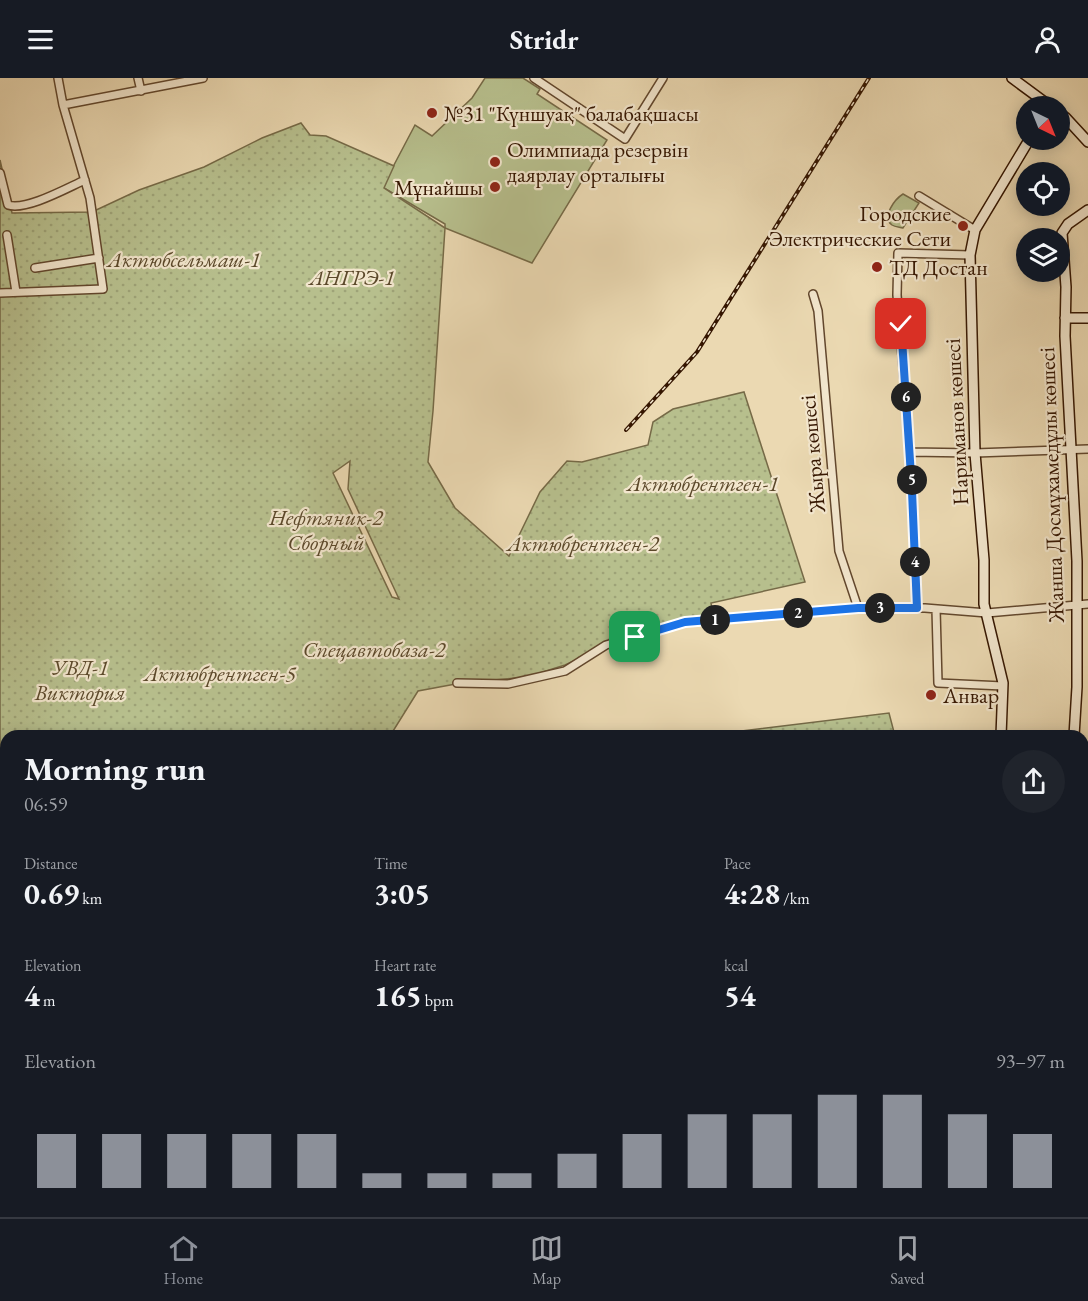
<!DOCTYPE html>
<meta charset="utf-8">
<style>
:root{--surface:#171b24;--page:#20242c;--text:#f1f3f6;--muted:#9ea1a6;--line:#363941;--accent:#8c9099}
body{margin:0;font-family:"EB Garamond",serif;background:var(--page);color:var(--text);height:100vh;display:flex;flex-direction:column;font-size:22px;white-space:nowrap}
*{box-sizing:border-box;margin:0}
p{font-size:20px;color:var(--muted)}
.icon{flex:none;width:33px;height:33px;fill:none;stroke:currentColor;stroke-width:2;stroke-linecap:round;stroke-linejoin:round}
.map{position:relative;flex:1;overflow:hidden}
.sheet{position:absolute;left:0px;top:652px;width:1089px;height:488px;display:flex;flex-direction:column;background:var(--surface);border-radius:18px 18px 0 0;box-shadow:0 3px 15px #0003}
.sheet>*{flex:none}
.needle{width:39px;rotate:137deg}
.buttons{position:absolute;left:1016px;top:18px;display:grid;gap:12px}
.buttons a{display:grid;place-items:center;width:54px;height:54px;border-radius:50%;background:var(--surface);box-shadow:0 3px 15px #0003;font-size:30px}
.pin{position:absolute;display:grid;place-items:center;width:51px;height:51px;color:#fff;margin:-26px;border-radius:12px;box-shadow:0 3px 9px #0006}
.km{position:absolute;width:30px;height:30px;margin:-15px;border-radius:50%;background:#222;color:#fff;font-size:16px;line-height:30px;text-align:center}
.round{display:grid;place-items:center;flex:none;width:63px;height:63px;border-radius:32px;background:var(--page)}
.overview{display:flex;align-items:center;justify-content:space-between;height:102px;padding:0 24px}
h1{font-size:33px;font-weight:700;line-height:45px}
.stats{display:grid;grid-template-columns:repeat(3,1fr);gap:9px;height:102px;padding:6px 24px}
.stats div{display:grid;align-content:center}
.stats b{font-size:30px;font-weight:700}
.stats small{font-size:16px;font-weight:400}
.stats p{font-size:16px}
.chart{height:168px;padding:12px 24px}
.chart p{display:flex;justify-content:space-between}
.chart svg{width:100%;height:108px;margin-top:6px;stroke:var(--accent);stroke-width:6}
header{display:flex;justify-content:space-between;align-items:center;height:78px;padding:0 24px;background:var(--surface);font-size:27px;font-weight:700}
.dock{display:flex;justify-content:space-around;align-items:center;height:84px;border-top:2px solid var(--line);background:var(--surface);font-size:16px;color:var(--muted)}
.dock a{display:grid;justify-items:center;gap:3px}
.dock .active{color:var(--accent)}
.map>svg:first-child{display:block}
</style>
<header><svg class="icon" aria-label="menu" viewBox="0 0 24 24"><path d="M4 6h16M4 12h16M4 18h16"/></svg>Stridr<svg class="icon" aria-label="person" viewBox="0 0 24 24"><circle cx="12" cy="8" r="4"/><path d="M4 21q1-7 8-7t8 7"/></svg></header>
<div class="map">
<svg width="1088" height="1139" viewBox="0 0 1088 1139">
<defs>
<pattern id="park-tufts" width="24" height="20" patternUnits="userSpaceOnUse" patternTransform="scale(1.5)"><rect width="24" height="20" fill="#b7bf8d"/><path d="M3 7l-1-3M5 7V3M7 7l1-3M15 17l-1-3M17 17v-4M19 17l1-3" fill="none" stroke="#9ea378"/></pattern>
<pattern id="garden-dots" width="8" height="8" patternUnits="userSpaceOnUse" patternTransform="scale(1.5)"><rect width="8" height="8" fill="#b7bf8d"/><path d="M2 2h.1M6 6h.1" fill="none" stroke="#9ea378" stroke-width="1.8" stroke-linecap="round"/></pattern>
</defs>
<rect width="100%" height="100%" fill="#ebd9b2"/>
<filter id="stains"><feTurbulence type="fractalNoise" baseFrequency=".00333" numOctaves="4"/><feColorMatrix values="0 0 0 0 .2 0 0 0 0 .09 0 0 0 0 .02 0 0 0 .5 -.17"/></filter>
<radialGradient id="worn" r=".72"><stop offset=".6" stop-color="#630" stop-opacity="0"/><stop offset="1" stop-color="#630" stop-opacity=".3"/></radialGradient>
<path fill="#b7bf8d" stroke="#766a47" stroke-width="1.5" d="M485,0H523L540,11L537,16L607,62L532,185L445,150V146L384,110V106L415,47L432,58L472,20Z
M903,116L919,125L903,150C899,149 895,149 892,147C881,139 895,121 903,116Z"/>
<path fill="url(#park-tufts)" stroke="#766a47" stroke-width="1.5" d="M1083,876L1088,877V995L1083,1004Z
M1083,1092L1088,1093V1139H926L927,1134H1083Z"/>
<path fill="url(#garden-dots)" stroke="#766a47" stroke-width="1.5" fill-rule="evenodd" d="M301,45L310,57L326,58L394,88L384,110L445,150L433,333L428,384L455,430L509,478L540,414L567,383L582,384L648,367L653,344L673,331L744,314L805,504L711,525L714,542L685,544L609,567L565,587L527,599L461,605L418,613L390,658H6V1134H860L858,1139H0V82L12,135L92,134L139,112L204,89L262,60ZM350,383L348,411L399,521L392,519L333,395Z
M889,635L895,658H711L725,655Z"/>
<g fill="none" stroke-linecap="round" stroke-linejoin="round">
<defs>
<path id="street" d="M138,0L141,13
M534,0L625,61L663,0
M63,27L203,0
M0,95L8,127C26,133 67,110 85,102
M919,118L975,152
M7,157L16,214
M35,190L99,180
M0,215L103,211L90,120L63,27L58,0
M813,216L818,233L839,473L858,530
M910,374L975,375L1088,371
M917,530L910,374L897,217L898,175L970,177
M936,531L938,605L1003,608
M457,605L508,606L565,593L606,567L685,544L858,530H925L987,535L1088,526
M1083,692L1088,693"/>
<path id="secondary" d="M1012,0L1050,28
M1059,35L1066,40L1088,64
M1065,240H1088
M1001,658L1003,605L984,526V482L975,375L970,177L975,152L1029,62
M1074,658L1077,609V483L1065,258L1066,209L1062,155L1068,146L1088,132
M1083,769L1088,770
M868,1139L870,1134"/>
</defs>
<use href="#street" stroke="#62472d" stroke-width="10"/>
<use href="#secondary" stroke="#351601" stroke-width="12"/>
<use href="#street" stroke="#f2e6cd" stroke-width="7"/>
<use href="#secondary" stroke="#f2e6cd" stroke-width="9"/>
<defs>
<path id="rail" d="M626,352L697,274L869,0"/>
</defs>
<use href="#rail" stroke="#351601" stroke-width="4"/>
<use href="#rail" stroke="#f2e6cd" stroke-width="1.5" stroke-dasharray="4.5" stroke-linecap="butt"/>
</g>
<g fill="none" stroke-linecap="round" stroke-linejoin="round">
<defs>
<path id="route" d="M635,559L685,544L858,530H917L912,413L901,246"/>
</defs>
<use href="#route" stroke="#fff" stroke-width="12"/>
<use href="#route" stroke="#1a73e8" stroke-width="8"/>
</g>
<g fill="#8f2418" stroke="#f2e6cd" stroke-width="2">
<circle cx="432" cy="35" r="6"/>
<circle cx="495" cy="84" r="6"/>
<circle cx="495" cy="109" r="6"/>
<circle cx="963" cy="148" r="6"/>
<circle cx="877" cy="189" r="6"/>
<circle cx="931" cy="617" r="6"/>
</g>
<g text-anchor="middle" stroke-width="4.5" stroke-linejoin="round" paint-order="stroke">
<g font-size="22" fill="#351601" stroke="#f2e6cd" text-anchor="start">
<text x="444" y="43">№31 "Күншуақ" балабақшасы</text>
<text x="507" y="79">Олимпиада резервін<tspan x="507" dy="25">даярлау орталығы</tspan></text>
<text x="483" y="117" text-anchor="end">Мұнайшы</text>
<text x="951" y="143" text-anchor="end">Городские<tspan x="951" dy="25">Электрические Сети</tspan></text>
<text x="889" y="197">ТД Достан</text>
<text x="943" y="625">Анвар</text>
</g>
<g font-size="22" font-style="italic" fill="#5c492b" stroke="#f2e6cd">
<text x="184" y="189">Актюбсельмаш-1</text>
<text x="352" y="207">АНГРЭ-1</text>
<text x="703" y="413">Актюбрентген-1</text>
<text x="326" y="447">Нефтяник-2<tspan x="326" dy="25">Сборный</tspan></text>
<text x="583" y="473">Актюбрентген-2</text>
<text x="374" y="579">Спецавтобаза-2</text>
<text x="80" y="597">УВД-1<tspan x="80" dy="25">Виктория</tspan></text>
<text x="220" y="603">Актюбрентген-5</text>
</g>
<g font-size="22" fill="#351601" stroke="#f2e6cd">
<text transform="translate(956 344) rotate(-93)" y="8">Нариманов көшесі</text>
<text transform="translate(812 376) rotate(-95)" y="8">Жыра көшесі</text>
<text transform="translate(1051 407) rotate(-92)" y="8">Жанша Досмұхамедұлы көшесі</text>
</g>
</g>
<rect width="100%" height="100%" filter="url(#stains)"/>
<rect width="100%" height="100%" fill="url(#worn)"/>
</svg>
<div class="buttons">
<a><svg class="needle" viewBox="-14 -14 28 28"><path d="M0-13l5 13h-10z" fill="#e53935"/><path d="M0 13l5-13h-10z" fill="#9ea1a6"/></svg></a>
<a><svg class="icon" aria-label="locate" viewBox="0 0 24 24"><circle cx="12" cy="12" r="6"/><path d="M12 2v4M12 18v4M2 12h4M18 12h4"/></svg></a>
<a><svg class="icon" aria-label="layers" viewBox="0 0 24 24"><path d="M12 4l9 5-9 5-9-5zM3 14l9 5 9-5"/></svg></a>
</div>
<div class="pin" style="left:635px;top:559px;background:#1e9e55"><svg class="icon" aria-label="arrive" viewBox="0 0 24 24"><path d="M6 21V4h12l-3 4 3 4H6"/></svg></div>
<div class="pin" style="left:901px;top:246px;background:#d93025"><svg class="icon" aria-label="check" viewBox="0 0 24 24"><path d="M5 12l5 5 9-10"/></svg></div>
<b class="km" style="left:715px;top:542px">1</b>
<b class="km" style="left:798px;top:535px">2</b>
<b class="km" style="left:880px;top:530px">3</b>
<b class="km" style="left:915px;top:484px">4</b>
<b class="km" style="left:912px;top:402px">5</b>
<b class="km" style="left:906px;top:319px">6</b>
<section class="sheet">
<div class="overview"><div><h1>Morning run</h1><p>06:59</p></div><a class="round"><svg class="icon" aria-label="share" viewBox="0 0 24 24"><path d="M12 15V3M7 8l5-5 5 5M5 13v7h14v-7"/></svg></a></div>
<div class="stats">
<div><p>Distance</p><b>0.69<small> km</small></b></div>
<div><p>Time</p><b>3:05</b></div>
<div><p>Pace</p><b>4:28<small> /km</small></b></div>
</div>
<div class="stats">
<div><p>Elevation</p><b>4<small> m</small></b></div>
<div><p>Heart rate</p><b>165<small> bpm</small></b></div>
<div><p>kcal</p><b>54</b></div>
</div>
<div class="chart"><p><span>Elevation</span>93–97 m</p>
<svg viewBox="0 0 160 44" preserveAspectRatio="none"><path d="M5 44V22M15 44V22M25 44V22M35 44V22M45 44V22M55 44V38M65 44V38M75 44V38M85 44V30M95 44V22M105 44V14M115 44V14M125 44V6M135 44V6M145 44V14M155 44V22"/></svg>
</div>
</section>
</div>
<nav class="dock">
<a class="active"><svg class="icon" aria-label="home" viewBox="0 0 24 24"><path d="M3 11l9-7 9 7M6 9v11h12V9"/></svg>Home</a>
<a><svg class="icon" aria-label="map" viewBox="0 0 24 24"><path d="M3 6l6-2 6 2 6-2v14l-6 2-6-2-6 2zM9 4v14M15 6v14"/></svg>Map</a>
<a><svg class="icon" aria-label="saved" viewBox="0 0 24 24"><path d="M7 4h10v16l-5-4-5 4z"/></svg>Saved</a>
</nav>
